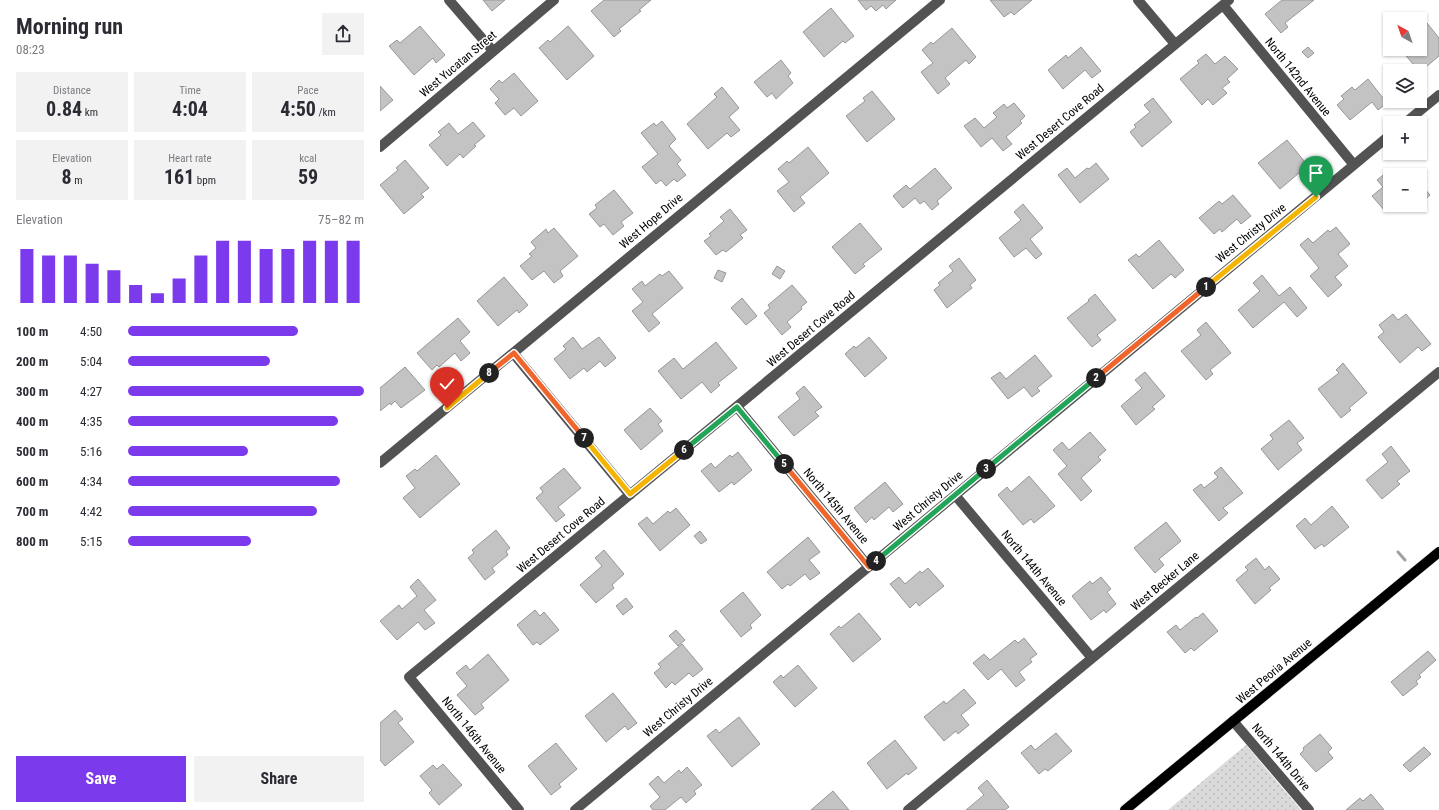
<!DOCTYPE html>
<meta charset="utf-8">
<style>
:root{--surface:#fff;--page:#f2f2f3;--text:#2b2b33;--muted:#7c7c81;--accent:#7c3aed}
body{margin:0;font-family:"Roboto Condensed",sans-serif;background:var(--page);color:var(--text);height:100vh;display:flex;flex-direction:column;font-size:15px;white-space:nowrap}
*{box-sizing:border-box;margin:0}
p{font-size:13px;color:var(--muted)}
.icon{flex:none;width:22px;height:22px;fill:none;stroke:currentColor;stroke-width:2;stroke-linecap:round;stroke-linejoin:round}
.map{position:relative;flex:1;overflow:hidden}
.details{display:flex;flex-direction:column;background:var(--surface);width:380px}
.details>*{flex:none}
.needle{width:26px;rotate:320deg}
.tools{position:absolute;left:1003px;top:12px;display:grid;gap:8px}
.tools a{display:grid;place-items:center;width:44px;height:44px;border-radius:0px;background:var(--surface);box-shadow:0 1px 3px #0004;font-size:20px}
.pin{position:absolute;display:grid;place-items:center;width:34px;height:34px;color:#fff;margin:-41px -17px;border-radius:50% 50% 50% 0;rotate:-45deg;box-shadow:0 0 4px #0007}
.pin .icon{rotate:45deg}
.km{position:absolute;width:20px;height:20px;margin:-10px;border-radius:50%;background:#222;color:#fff;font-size:11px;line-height:20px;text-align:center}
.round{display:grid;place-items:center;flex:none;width:42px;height:42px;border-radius:0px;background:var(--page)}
.overview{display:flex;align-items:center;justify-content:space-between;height:68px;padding:0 16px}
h1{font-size:22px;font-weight:700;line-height:30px}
.figures{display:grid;grid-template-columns:repeat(3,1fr);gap:6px;height:68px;padding:4px 16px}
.figures div{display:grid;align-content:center;border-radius:0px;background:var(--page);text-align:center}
.figures b{font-size:20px;font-weight:700}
.figures small{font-size:11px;font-weight:400}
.figures p{font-size:11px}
.chart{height:112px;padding:8px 16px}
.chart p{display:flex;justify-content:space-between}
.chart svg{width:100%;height:72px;margin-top:4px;stroke:var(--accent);stroke-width:6}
.cta{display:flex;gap:8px;margin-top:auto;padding:8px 16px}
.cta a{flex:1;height:46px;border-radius:0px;background:var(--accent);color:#fff;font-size:16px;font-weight:700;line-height:46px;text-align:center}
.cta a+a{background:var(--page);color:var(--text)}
ul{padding:0 16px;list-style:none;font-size:13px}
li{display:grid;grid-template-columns:64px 48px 1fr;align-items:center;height:30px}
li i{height:10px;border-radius:5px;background:var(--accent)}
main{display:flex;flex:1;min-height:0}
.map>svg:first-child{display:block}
</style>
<main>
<section class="details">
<div class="overview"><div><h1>Morning run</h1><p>08:23</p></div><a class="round"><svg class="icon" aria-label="share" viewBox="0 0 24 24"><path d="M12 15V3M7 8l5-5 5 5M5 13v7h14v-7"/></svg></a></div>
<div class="figures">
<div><p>Distance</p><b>0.84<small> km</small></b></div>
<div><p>Time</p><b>4:04</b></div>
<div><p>Pace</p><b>4:50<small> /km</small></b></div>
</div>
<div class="figures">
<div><p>Elevation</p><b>8<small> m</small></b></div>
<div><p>Heart rate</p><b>161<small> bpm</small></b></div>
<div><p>kcal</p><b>59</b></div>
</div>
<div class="chart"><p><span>Elevation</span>75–82 m</p>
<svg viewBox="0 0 160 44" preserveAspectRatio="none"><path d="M5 44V11M15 44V15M25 44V15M35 44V20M45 44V24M55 44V33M65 44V38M75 44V29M85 44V15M95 44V6M105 44V6M115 44V11M125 44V11M135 44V6M145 44V6M155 44V6"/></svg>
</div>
<ul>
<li><b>100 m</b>4:50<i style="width:72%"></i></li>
<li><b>200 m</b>5:04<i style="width:60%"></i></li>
<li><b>300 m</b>4:27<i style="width:100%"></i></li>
<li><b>400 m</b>4:35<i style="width:89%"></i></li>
<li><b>500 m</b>5:16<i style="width:51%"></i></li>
<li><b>600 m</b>4:34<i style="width:90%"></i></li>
<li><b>700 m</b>4:42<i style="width:80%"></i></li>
<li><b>800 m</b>5:15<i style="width:52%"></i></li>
</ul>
<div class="cta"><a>Save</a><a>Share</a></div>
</section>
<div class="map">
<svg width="1059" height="810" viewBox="0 0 1059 810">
<defs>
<pattern id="grass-dots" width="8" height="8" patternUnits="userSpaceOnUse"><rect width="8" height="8" fill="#dadada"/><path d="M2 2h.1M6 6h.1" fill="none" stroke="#b9b9b9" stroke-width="1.8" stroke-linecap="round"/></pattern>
</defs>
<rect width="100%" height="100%" fill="#fff"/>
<path fill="url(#grass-dots)" d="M866,745L921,810H788Z"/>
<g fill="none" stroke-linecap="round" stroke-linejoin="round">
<path stroke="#a1a1a1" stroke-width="3" d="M1018,552L1025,560"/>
</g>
<path fill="#c3c3c3" stroke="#979797" d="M103,0H125L112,11Z
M224,0H271L259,10L261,11L239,29L241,31L234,37L211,11Z
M478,0H516L506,9L503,5L496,11L491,6L486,10Z
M610,0H652L634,15L631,12L624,17Z
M902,0H934L905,23L908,27L901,33L885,14Z
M451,8L474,36L465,43L463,41L444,57L423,32Z
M1047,23L1059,38V56L1040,72L1020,49H1040V29Z
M40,26L65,55L56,63L53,58L34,75L9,46L17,40L20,43Z
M188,26L214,56L187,80L159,48L168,40L170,42Z
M572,28L596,57L589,64L586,60L565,78L570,84L558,94L541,72L553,63L542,50L551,42L553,44Z
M701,47L721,71L712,78L705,70L683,89L668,70L686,55L688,58Z
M928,47L934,53L928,58L922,52Z
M826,54L835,64L845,56L858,69L847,79L850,82L842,88L847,93L833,105L828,99L822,105L800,79L819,63L817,61Z
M401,60L411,73L408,76L413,83L396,99L392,93L387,97L374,82Z
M134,73L158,101L141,116L134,108L125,115L115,103L119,99L110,89L119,80L122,83Z
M988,79L1007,103L998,110L992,102L970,120L957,105L964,99L961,96L972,87L975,90Z
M0,86L13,100L0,111Z
M342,87L359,108L349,117L360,130L351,137L347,133L328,149L307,124L337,97L334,94Z
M492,91L515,119L487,142L466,116L485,101L483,98Z
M773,98L792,122L762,147L750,132L756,127L754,125L770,112L764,105Z
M634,103L645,116L640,121L642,123L626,137L632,144L623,151L612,138L601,147L584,126L595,118L604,128L617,117L613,113L624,104L627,108Z
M282,121L296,139L289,146L301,160L297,164L306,175L297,182L294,179L286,186L281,180L276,184L262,167L278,154L261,133L274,123L276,126Z
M93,122L105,136L94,145L96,146L83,158L80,154L67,166L49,145L61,135L58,132L69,123L78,134Z
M907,140L929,167L920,175L919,173L900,189L878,163Z
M428,147L449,173L420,197L425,203L414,212L397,191L409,182L398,169L407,161L409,163Z
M25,160L49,188L41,194L44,197L24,214L0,185L18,170L16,168Z
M716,163L729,179L700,203L678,175L687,168L695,178L707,168L709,169Z
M555,168L572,188L557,201L559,204L552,210L544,201L540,204L535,198L523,208L513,196L526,185L530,189Z
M1007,172L1010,176V207L1005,211L992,196L1003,187L997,180Z
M1040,183L1050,195L1040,204Z
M234,190L253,213L241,222L244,226L233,235L224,224L220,227L209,214L217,208L215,205Z
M853,195L871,216L861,224L857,219L842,232L840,229L834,234L819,218L839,201L842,204Z
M643,204L663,228L650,239L662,254L656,259L646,248L634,257L619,238L641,220L634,212Z
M350,209L367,230L360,235L363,238L346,252L343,250L336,255L324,241L331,236L329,234L344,221L340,217Z
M480,223L502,249L483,264L485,266L475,274L452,247Z
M956,227L970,244L958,254L968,266L955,277L962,285L948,297L930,276L939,268L920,245L928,238L933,243L948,230L950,232Z
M174,228L198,256L180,271L183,276L174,283L164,271L152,280L140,266L152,256L149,254L156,248L151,242L166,229L168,233Z
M779,240L804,270L795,278L791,274L773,289L748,260L756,254L759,257Z
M579,258L596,280L590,285L592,288L567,308L554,290L560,285L558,283L573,271L569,266Z
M397,266L405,271L400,279L392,274Z
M338,270L346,273L342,282L334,278Z
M289,271L303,288L272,314L280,323L269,332L252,311L263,302L252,289L262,281L265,286L280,274L282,276Z
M882,275L899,296L910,287L927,308L917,317L904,302L873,328L858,310L880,291L873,283Z
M124,277L148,305L139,313L137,310L118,326L97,301Z
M412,285L427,302L421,307L422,309L407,322L411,327L402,335L384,313L390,308L388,305Z
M715,294L736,320L717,335L721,340L712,347L687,318L709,301L708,300Z
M362,298L377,316L366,325L351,308Z
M1013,314L1018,320L1026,314L1051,344L1042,351L1038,347L1020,363L998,337L1004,332L999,325Z
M78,318L90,332L80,341L90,353L81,361L75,353L59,367L57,365L52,370L37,353Z
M826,322L851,353L830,370L833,374L826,380L801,351L821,335L817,330Z
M193,337L202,349L219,337L236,358L225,367L220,361L207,372L204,368L190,379L174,359L186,349L183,346Z
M489,337L507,358L485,377L465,354L474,346L476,348Z
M336,342L357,368L338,383L340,385L331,393L322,382L301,399L278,371L294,358L303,369Z
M655,355L672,376L657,388L660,391L652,397L644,387L628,399L611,378L620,372L626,379Z
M963,363L987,393L969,408L971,410L961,418L938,389L959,373L956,370Z
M25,367L45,390L21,408L15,401L11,405L10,403L0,411V388Z
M765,372L785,396L772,407L775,409L756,425L741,406L762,388L755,380Z
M424,386L442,407L435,412L439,416L414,436L398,417L420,399L416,393Z
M270,408L282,421L278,424L283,431L261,450L244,430Z
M909,420L924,438L917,443L922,450L898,470L881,449L893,439L890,435Z
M710,432L726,450L718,457L721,460L701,478L712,491L701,501L678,474L687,466L673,450L682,442L689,450Z
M1011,446L1030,471L1017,481L1020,484L1002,499L986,480L1008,462L1002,454Z
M358,452L372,470L354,485L352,482L339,492L321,471L331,463L335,468L350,455L352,457Z
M56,455L80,484L40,518L23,498L35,488L26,476L35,469L37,471Z
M841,467L863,493L843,508L848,513L839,521L813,490L821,484L824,488L838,477L834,473Z
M184,468L201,488L178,507L185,515L176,522L156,498L163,492L160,488Z
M649,476L675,506L654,523L651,519L643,525L618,495L627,487L631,492Z
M505,482L523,504L513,512L509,507L494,520L492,517L486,523L474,508Z
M952,506L969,527L944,547L942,544L935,549L916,526L925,518L931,525Z
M296,508L310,525L280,551L258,524L267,517L273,524L288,511L290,513Z
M786,522L801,541L779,559L784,565L775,573L754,548Z
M116,530L130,548L126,551L128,555L112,568L115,572L105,580L88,558L94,553L92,550Z
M320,531L327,540L321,544L314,536Z
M428,537L440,552L429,560L440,573L430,580L425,574L410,586L408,584L402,589L387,572Z
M224,550L244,574L232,585L234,588L216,603L200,585L222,566L215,558Z
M876,558L885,570L889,566L900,579L889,588L891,590L875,604L856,580L868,570L865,567Z
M548,568L564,586L539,606L536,602L530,608L510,584L519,577L525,584L540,571L542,573Z
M721,577L731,589L727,592L736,604L726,613L724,610L711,620L692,596L710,581L712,584Z
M38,579L56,600L44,610L55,623L45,630L38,622L17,640L0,621L19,605L22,609L37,596L30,587Z
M363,592L381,615L370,625L372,628L361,637L340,611Z
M246,598L253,607L243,615L236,606Z
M155,610L160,616L164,612L179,630L160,645L157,642L153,645L137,625Z
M479,613L501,639L473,662L450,634L459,626L461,628Z
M823,613L838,631L814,651L811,648L805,653L787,632L796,625L800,630L816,617L817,618Z
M296,630L305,640L298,646L289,636Z
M644,638L657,654L650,659L652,662L639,672L645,680L636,687L621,669L608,680L593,663L604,654L610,660L635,640L638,643Z
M302,644L323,669L313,677L309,673L295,685L292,682L286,688L274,673L281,667L278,664Z
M1048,651L1056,660L1039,675L1041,677L1036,681L1038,684L1023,696L1011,682Z
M108,654L129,680L101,704L104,708L95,715L77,695L87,686L76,673L86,665L90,670Z
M418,665L437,688L415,707L393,682L401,675L403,678Z
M584,689L596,703L581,715L589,725L578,734L576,731L564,741L544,717L564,701L566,704Z
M233,693L257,723L248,730L245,726L226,742L205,716Z
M15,710L23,719L18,723L34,742L5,766L0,760V723Z
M359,717L380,744L352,767L327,736L336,729L339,733Z
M676,733L692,751L668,771L665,769L659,774L641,753L651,745L655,750Z
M940,734L952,748L948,752L953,758L936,772L920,754L924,750L923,748Z
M515,740L537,768L528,775L527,773L507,789L487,763Z
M176,743L197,769L179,784L181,787L171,795L148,766Z
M1044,747L1051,754L1030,772L1023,765Z
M63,764L82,785L59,805L49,793L52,790L40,776L53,765L57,769Z
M307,767L322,785L314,791L316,794L306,803L301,797L285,810H273L270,806L280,797L269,784L278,776L284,783L299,770L301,773Z
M607,780L629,807L625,810H586L604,795L598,788Z
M453,791L469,810H431Z
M991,794L1004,810H966L980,798L983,801Z"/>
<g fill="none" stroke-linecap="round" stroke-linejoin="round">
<defs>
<path id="major" d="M745,810L1059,552"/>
</defs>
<use href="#major" stroke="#dbdbdb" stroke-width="11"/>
<path stroke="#535353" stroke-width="10" d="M69,0L113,51
M758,0L795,44
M843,5L974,165
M1025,123L1059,95
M0,147L174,0
M133,353L250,495
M357,407L489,567
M0,463L560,0
M575,495L712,658
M853,721L929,810
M139,810L29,677L849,0
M195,810L1010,135
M528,810L1059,372"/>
<use href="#major" stroke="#000" stroke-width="10"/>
</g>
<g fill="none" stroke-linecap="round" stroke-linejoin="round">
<defs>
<path id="split-1" d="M826,287L936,197"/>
<path id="split-2" d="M716,378L826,287"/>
<path id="split-3" d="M606,469L716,378"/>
<path id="split-4" d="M496,561L606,469"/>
<path id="split-5" d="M404,464L489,567L496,561"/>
<path id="split-6" d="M304,450L357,407L404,464"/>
<path id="split-7" d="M204,438L250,494L304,450"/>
<path id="split-8" d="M109,373L134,353L204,438"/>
<path id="split-9" d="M67,408L109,373"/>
</defs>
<use href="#split-1" stroke="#fff" stroke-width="8"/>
<use href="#split-2" stroke="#fff" stroke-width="8"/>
<use href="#split-3" stroke="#fff" stroke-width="8"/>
<use href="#split-4" stroke="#fff" stroke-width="8"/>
<use href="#split-5" stroke="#fff" stroke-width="8"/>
<use href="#split-6" stroke="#fff" stroke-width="8"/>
<use href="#split-7" stroke="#fff" stroke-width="8"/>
<use href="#split-8" stroke="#fff" stroke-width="8"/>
<use href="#split-9" stroke="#fff" stroke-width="8"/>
<use href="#split-1" stroke="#f5b400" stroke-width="5"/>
<use href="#split-2" stroke="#f0652b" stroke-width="5"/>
<use href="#split-3" stroke="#22a559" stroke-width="5"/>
<use href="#split-4" stroke="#22a559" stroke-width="5"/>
<use href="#split-5" stroke="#f0652b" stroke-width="5"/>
<use href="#split-6" stroke="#22a559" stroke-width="5"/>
<use href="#split-7" stroke="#f5b400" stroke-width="5"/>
<use href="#split-8" stroke="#f0652b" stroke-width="5"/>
<use href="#split-9" stroke="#f5b400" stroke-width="5"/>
</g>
<g text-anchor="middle" stroke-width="3" stroke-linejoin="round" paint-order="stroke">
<g font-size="12" fill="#000" stroke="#fff">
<text transform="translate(78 64) rotate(-40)" y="4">West Yucatan Street</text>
<text transform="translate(918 77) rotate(51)" y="4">North 142nd Avenue</text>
<text transform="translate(680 122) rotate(-40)" y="4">West Desert Cove Road</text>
<text transform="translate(271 221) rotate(-40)" y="4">West Hope Drive</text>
<text transform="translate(871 233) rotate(-39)" y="4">West Christy Drive</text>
<text transform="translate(431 329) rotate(-40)" y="4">West Desert Cove Road</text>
<text transform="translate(548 501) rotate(-40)" y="4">West Christy Drive</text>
<text transform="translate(456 506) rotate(50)" y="4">North 145th Avenue</text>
<text transform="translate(181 535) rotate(-40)" y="4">West Desert Cove Road</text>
<text transform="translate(654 568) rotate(50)" y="4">North 144th Avenue</text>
<text transform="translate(785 581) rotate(-40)" y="4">West Becker Lane</text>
<text transform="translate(894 671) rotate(-40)" y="4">West Peoria Avenue</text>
<text transform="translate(298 707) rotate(-40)" y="4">West Christy Drive</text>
<text transform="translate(94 735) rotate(51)" y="4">North 146th Avenue</text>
<text transform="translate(901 757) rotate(50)" y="4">North 144th Drive</text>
</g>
</g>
</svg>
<div class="tools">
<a><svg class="needle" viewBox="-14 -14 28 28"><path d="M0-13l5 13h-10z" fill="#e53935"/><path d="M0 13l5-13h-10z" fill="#7c7c81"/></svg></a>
<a><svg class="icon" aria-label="layers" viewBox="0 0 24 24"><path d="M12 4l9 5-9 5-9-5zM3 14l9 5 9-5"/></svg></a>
<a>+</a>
<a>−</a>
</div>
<div class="pin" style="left:936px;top:197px;background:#1e9e55"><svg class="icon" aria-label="arrive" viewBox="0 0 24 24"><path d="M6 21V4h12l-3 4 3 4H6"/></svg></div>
<div class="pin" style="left:67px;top:408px;background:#d93025"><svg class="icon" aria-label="check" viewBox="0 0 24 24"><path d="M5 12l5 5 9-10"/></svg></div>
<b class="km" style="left:826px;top:287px">1</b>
<b class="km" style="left:716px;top:378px">2</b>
<b class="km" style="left:606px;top:469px">3</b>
<b class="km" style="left:496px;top:561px">4</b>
<b class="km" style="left:404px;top:464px">5</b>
<b class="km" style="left:304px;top:450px">6</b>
<b class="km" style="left:204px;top:438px">7</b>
<b class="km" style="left:109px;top:373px">8</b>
</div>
</main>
